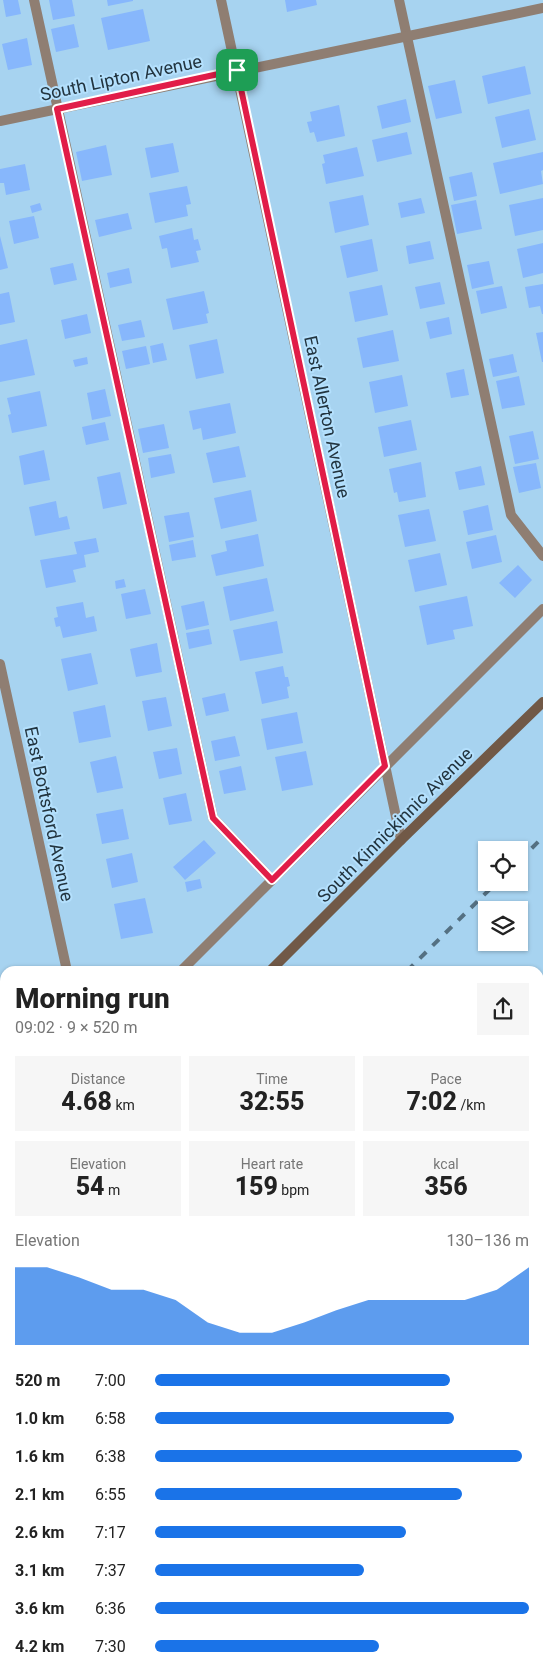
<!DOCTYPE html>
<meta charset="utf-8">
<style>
:root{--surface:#fff;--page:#f6f6f6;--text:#222;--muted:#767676;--accent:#1a73e8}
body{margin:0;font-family:Roboto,sans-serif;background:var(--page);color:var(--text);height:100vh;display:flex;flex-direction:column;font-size:19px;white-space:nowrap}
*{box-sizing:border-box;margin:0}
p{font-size:16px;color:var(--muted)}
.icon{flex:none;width:28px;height:28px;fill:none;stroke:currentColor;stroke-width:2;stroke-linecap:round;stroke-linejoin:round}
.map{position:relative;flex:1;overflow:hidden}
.details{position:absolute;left:0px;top:966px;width:544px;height:706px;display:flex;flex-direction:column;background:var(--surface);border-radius:15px 15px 0 0;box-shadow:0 1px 4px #0004}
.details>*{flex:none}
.buttons{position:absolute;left:478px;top:841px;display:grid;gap:10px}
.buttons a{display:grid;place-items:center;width:50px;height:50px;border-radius:0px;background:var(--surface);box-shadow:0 1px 4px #0004;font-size:25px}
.pin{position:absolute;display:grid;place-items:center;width:42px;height:42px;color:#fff;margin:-21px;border-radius:10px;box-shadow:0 2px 8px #0006}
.round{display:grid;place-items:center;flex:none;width:52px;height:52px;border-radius:0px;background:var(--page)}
.headline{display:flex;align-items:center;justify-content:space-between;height:85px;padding:0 15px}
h1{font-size:28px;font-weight:800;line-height:38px}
.stats{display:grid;grid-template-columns:repeat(3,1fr);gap:8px;height:85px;padding:5px 15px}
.stats div{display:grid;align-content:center;border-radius:0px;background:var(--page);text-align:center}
.stats b{font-size:25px;font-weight:800}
.stats small{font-size:14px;font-weight:400}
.stats p{font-size:14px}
.chart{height:140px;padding:10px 15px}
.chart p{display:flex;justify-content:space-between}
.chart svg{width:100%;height:90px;margin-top:5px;fill:var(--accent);opacity:.7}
ul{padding:0 15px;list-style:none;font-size:16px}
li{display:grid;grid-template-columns:80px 60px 1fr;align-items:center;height:38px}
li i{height:12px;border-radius:6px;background:var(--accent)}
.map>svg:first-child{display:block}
</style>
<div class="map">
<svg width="543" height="1672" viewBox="0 0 543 1672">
<rect width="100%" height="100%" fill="#a7d3f0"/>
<path fill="#87b7fc" d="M3,0H18L21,14L6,17Z
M49,0H72L75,16L53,20Z
M107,0H133V1L108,6Z
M285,0H316L317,5L287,12Z
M143,9L150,41L108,50L101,18Z
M74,24L79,47L56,52L51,29Z
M27,38L32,65L8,70L2,44Z
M525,66L531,94L488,104L482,76Z
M455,80L462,113L436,119L428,86Z
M406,99L411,122L382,129L377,106Z
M339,105L345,136L317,142L314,132L310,133L307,122L312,121L310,112Z
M529,109L536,140L502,148L495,117Z
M407,132L412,154L377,162L372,140Z
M173,143L179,172L151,178L145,148Z
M106,145L112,175L82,181L76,152Z
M357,147L364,176L326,184L322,164L325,163L323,155Z
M543,152V170L541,171L543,184L500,194L493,163Z
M25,164L30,190L6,195L4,183H0V169Z
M472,172L477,196L454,201L449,177Z
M187,186L191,204L186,205L188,216L155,223L149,193Z
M363,195L369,225L335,233L329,202Z
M421,198L425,213L401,218L398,203Z
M543,198V230L515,236L509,205Z
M476,200L482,229L457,234L451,205Z
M40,203L42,210L32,213L30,206Z
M128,213L132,229L99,237L95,220Z
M34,216L39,238L14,244L9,221Z
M192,228L194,240L198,239L201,250L196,251L199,262L171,268L167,248L162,249L159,236Z
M0,236L8,268L0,270Z
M372,239L378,271L347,278L340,246Z
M430,241L434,259L409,264L406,246Z
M543,243V273L523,278L517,249Z
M489,261L494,284L472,289L467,265Z
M73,263L77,280L54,285L50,268Z
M129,268L132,283L110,288L107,273Z
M440,282L445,304L420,309L415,287Z
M543,284V314H542L540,306L529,308L525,287Z
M382,285L388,315L355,322L349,292Z
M502,286L507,308L481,314L476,291Z
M204,291L209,313L206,314L208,323L173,330L166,299Z
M9,292L15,322L0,325V294Z
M87,314L91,333L65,339L61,320Z
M449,317L452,334L430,339L426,322Z
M141,320L145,337L122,341L118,325Z
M393,330L399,361L363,368L357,338Z
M543,332V362H542L536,333Z
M27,339L35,375L0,382V345Z
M217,339L224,373L196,379L189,345Z
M163,343L167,360L153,363L150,346Z
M146,346L150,364L126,369L122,351Z
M513,354L517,372L493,377L489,359Z
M87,357L88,364L75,367L73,360Z
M464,369L469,395L451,398L446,373Z
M402,375L408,406L375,413L369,382Z
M519,376L525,405L502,409L496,381Z
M105,389L111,416L92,420L87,393Z
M40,391L47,426L12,433L8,415L11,414L7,398Z
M230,403L236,433L203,440L201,428L193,430L189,411Z
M411,420L417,450L384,457L378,427Z
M105,422L109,440L86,445L82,427Z
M164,424L169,448L143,453L138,429Z
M533,431L539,459L515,464L509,436Z
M239,446L246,477L213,483L206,453Z
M44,450L50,480L24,485L19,456Z
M171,454L175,473L151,478L148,458Z
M421,462L426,497L399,502L397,492L394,493L389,469Z
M536,463L541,488L519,493L513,467Z
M481,466L485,485L459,490L455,472Z
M120,472L127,504L103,509L97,477Z
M251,490L257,521L221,529L214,498Z
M56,501L59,518L67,516L70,529L35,536L29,507Z
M488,505L493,530L468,535L463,511Z
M429,509L436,541L405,547L398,515Z
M189,512L194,537L169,542L164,516Z
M258,534L264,566L216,576L211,555L227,551L225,541Z
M496,535L502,562L472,569L466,542Z
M96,538L99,552L84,555L86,567L73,570L76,582L46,588L40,560L77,554L74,542Z
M193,540L196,557L172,561L169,545Z
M440,553L447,585L415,592L408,560Z
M518,565L532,580L515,598L499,583Z
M267,578L274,611L230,621L223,587Z
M124,579L126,587L116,589L115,581Z
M145,589L151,614L126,619L121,594Z
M467,596L473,626L453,630L455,639L427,645L419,606Z
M204,601L209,625L186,630L181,606Z
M83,602L86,618L94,616L97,631L63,638L60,626L56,627L54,618L58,617L56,607Z
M277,621L283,653L240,661L233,630Z
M209,629L212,644L189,649L186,633Z
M157,643L162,672L136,677L130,649Z
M91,653L98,684L68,691L61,659Z
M283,666L285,677H288L290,686L287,687L289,698L262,704L255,672Z
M225,693L229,711L206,716L202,698Z
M166,697L172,726L148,731L142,701Z
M105,705L111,737L79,743L73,712Z
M297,712L303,743L267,750L261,719Z
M235,736L240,756L215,761L211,741Z
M177,748L182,774L159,779L153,752Z
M306,751L313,785L282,791L275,757Z
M116,756L123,788L97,793L90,762Z
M241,766L246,790L224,794L219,771Z
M186,793L192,821L169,825L163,798Z
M123,809L129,839L102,844L96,814Z
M204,840L216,853L185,880L173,867Z
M132,853L138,882L112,888L106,859Z
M200,879L202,888L187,892L185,882Z
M145,898L153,933L121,939L114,904Z
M543,992V1259H542L539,1244V993Z
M5,1017V1050L0,1051V1018Z
M543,1281V1389H542L539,1374V1282Z
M543,1416V1440L539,1441V1417Z"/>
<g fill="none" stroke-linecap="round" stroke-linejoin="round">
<path stroke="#8f7e72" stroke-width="10" d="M34,0L213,818L272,880
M399,0L511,515L543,556
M539,1503L543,1502"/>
<path stroke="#8f7e72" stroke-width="10" d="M221,0L401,840
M0,121L543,8
M0,664L67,971
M181,971L543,609
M0,1153L5,1148"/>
<path stroke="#715947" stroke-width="10" d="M270,971L401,840L543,702
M0,1241L5,1236"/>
<path stroke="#547082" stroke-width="4" stroke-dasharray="9 9" stroke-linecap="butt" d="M519,861L543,837
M407,971L497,882
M0,1374L5,1369"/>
</g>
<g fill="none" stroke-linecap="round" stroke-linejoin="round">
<defs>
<path id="route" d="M237,70L385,766L272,880L213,818L57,109Z"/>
</defs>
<use href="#route" stroke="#fff" stroke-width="10"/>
<use href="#route" stroke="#e11d48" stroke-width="6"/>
</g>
<g text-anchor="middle" stroke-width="4" stroke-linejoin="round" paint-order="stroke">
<g font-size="18" fill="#22343f" stroke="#b4e0fd">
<text transform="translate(121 78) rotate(-12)" y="6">South Lipton Avenue</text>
<text transform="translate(327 417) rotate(78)" y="6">East Allerton Avenue</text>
<text transform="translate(49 814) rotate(78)" y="6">East Bottsford Avenue</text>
<text transform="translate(395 825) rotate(-45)" y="6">South Kinnickinnic Avenue</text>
</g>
</g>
</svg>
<div class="buttons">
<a><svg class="icon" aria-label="locate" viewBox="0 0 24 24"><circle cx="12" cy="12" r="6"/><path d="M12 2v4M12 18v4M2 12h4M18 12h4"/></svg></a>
<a><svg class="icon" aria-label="layers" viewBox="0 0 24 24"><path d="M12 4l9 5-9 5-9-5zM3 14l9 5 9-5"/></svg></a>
</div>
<div class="pin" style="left:237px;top:70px;background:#1e9e55"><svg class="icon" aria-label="arrive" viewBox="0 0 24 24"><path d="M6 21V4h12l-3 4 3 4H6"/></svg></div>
<section class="details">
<div class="headline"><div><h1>Morning run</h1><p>09:02 · 9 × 520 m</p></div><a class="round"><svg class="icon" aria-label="share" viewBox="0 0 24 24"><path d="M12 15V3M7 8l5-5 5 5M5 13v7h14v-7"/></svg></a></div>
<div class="stats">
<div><p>Distance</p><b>4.68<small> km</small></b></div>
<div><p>Time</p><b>32:55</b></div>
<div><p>Pace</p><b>7:02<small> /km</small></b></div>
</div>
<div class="stats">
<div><p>Elevation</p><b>54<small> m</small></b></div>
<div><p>Heart rate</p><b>159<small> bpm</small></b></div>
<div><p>kcal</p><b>356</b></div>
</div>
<div class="chart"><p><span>Elevation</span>130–136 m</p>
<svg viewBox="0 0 160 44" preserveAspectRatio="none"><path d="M0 44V6L10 6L20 11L30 17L40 17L50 22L60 33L70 38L80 38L90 33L100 27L110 22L120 22L130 22L140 22L150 17L160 6V44z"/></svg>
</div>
<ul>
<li><b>520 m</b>7:00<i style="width:79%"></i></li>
<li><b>1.0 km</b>6:58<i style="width:80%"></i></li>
<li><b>1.6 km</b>6:38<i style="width:98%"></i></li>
<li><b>2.1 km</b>6:55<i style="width:82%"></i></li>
<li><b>2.6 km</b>7:17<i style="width:67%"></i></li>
<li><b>3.1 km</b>7:37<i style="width:56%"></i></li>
<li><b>3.6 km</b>6:36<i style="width:100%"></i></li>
<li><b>4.2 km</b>7:30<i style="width:60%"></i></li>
</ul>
</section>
</div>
